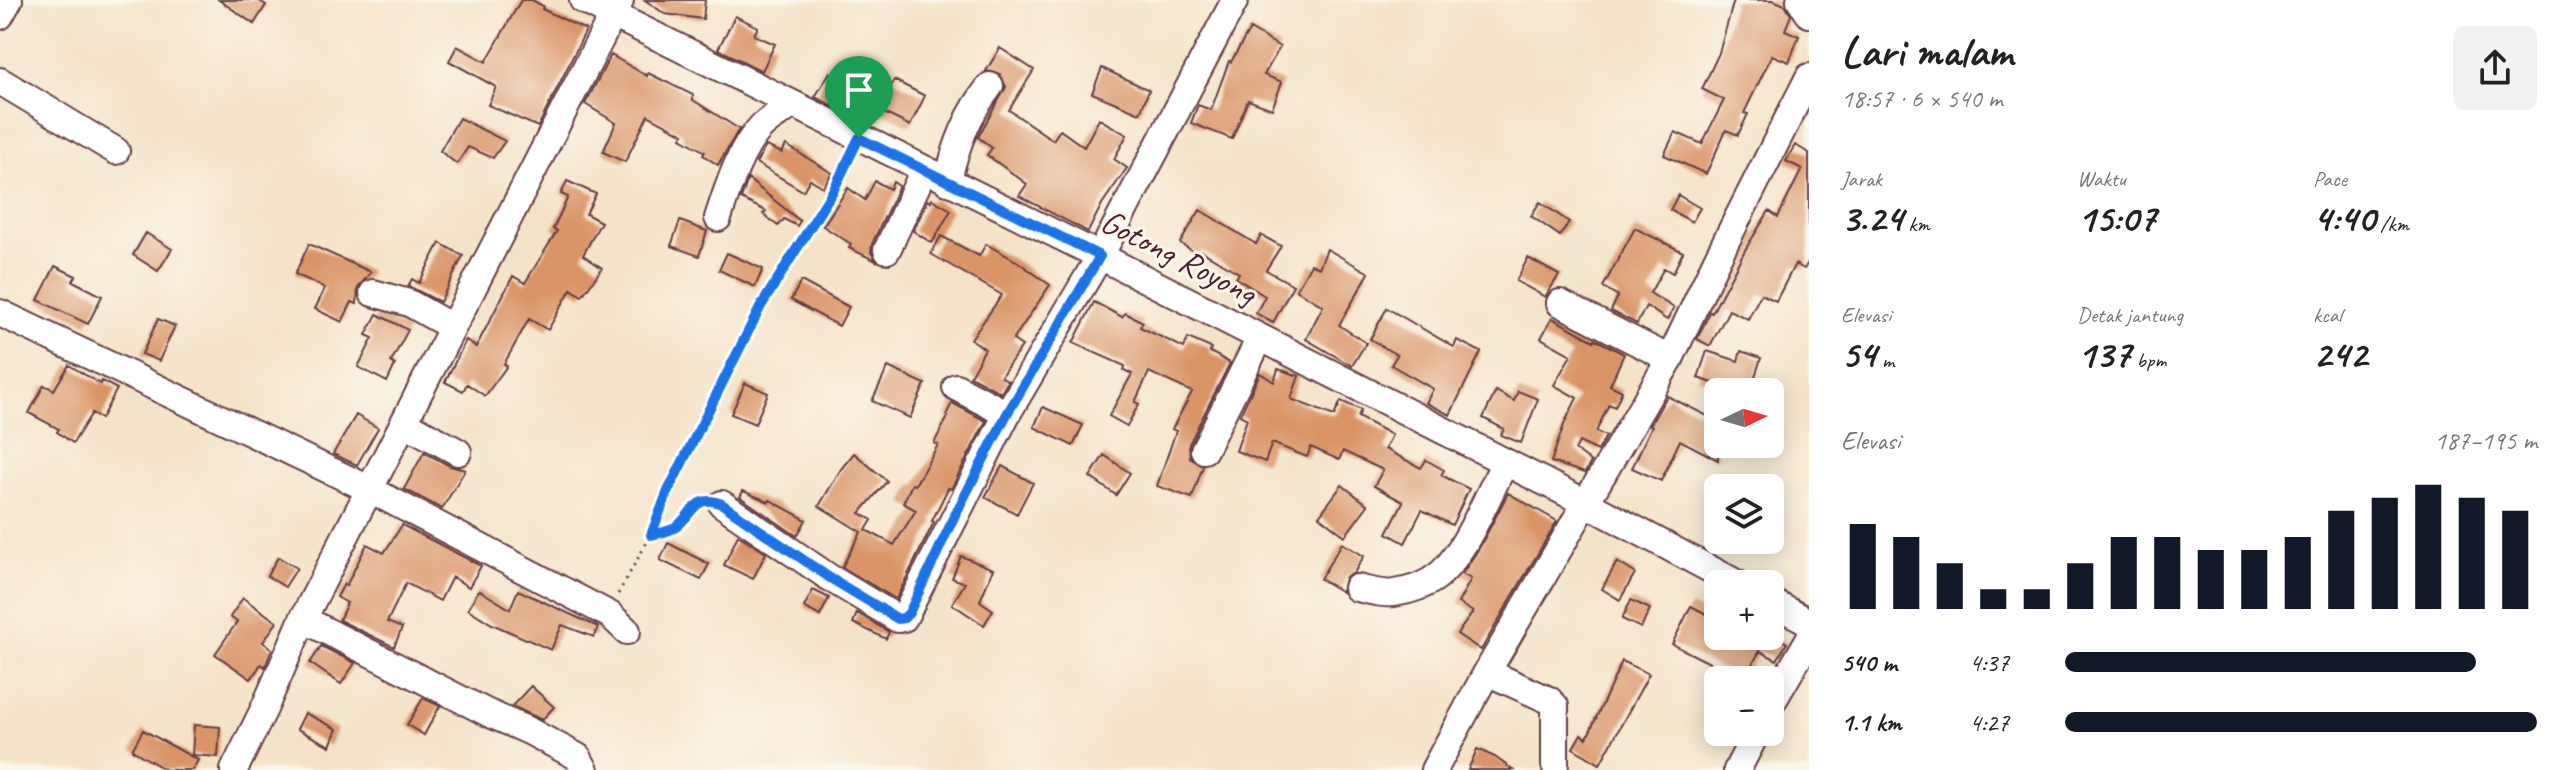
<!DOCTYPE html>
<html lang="id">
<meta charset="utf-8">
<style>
:root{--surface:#fff;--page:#f2f2f2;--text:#222;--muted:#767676;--accent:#111827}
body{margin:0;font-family:Caveat,sans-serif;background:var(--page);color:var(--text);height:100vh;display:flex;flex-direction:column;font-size:30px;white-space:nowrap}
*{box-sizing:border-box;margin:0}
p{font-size:26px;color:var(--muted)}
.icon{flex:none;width:44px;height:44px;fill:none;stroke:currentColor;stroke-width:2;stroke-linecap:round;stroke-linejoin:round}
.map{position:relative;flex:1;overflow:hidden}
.side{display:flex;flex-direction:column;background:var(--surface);width:760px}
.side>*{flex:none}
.needle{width:52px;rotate:85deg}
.fabs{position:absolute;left:1704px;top:378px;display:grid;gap:16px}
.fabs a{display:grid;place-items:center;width:80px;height:80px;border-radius:12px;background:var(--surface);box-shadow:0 4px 20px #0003;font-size:40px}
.pin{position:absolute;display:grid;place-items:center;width:68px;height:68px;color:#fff;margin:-82px -34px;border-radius:50% 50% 50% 0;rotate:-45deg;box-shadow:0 0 8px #0007}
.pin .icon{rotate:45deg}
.round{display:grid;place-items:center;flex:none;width:84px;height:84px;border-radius:12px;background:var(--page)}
.overview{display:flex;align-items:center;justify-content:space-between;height:136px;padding:0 32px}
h1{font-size:44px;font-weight:800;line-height:60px}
.stats{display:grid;grid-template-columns:repeat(3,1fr);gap:12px;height:136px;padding:8px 32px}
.stats div{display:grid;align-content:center}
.stats b{font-size:40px;font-weight:800}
.stats small{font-size:22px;font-weight:400}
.stats p{font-size:22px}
.chart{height:224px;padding:16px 32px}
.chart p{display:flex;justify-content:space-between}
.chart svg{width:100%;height:144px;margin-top:8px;stroke:var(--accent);stroke-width:6}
ul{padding:0 32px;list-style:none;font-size:26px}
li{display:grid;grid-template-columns:128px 96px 1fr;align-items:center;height:60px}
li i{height:20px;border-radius:10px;background:var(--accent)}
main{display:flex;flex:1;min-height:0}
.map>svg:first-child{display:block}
</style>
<main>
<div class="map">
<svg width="1809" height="770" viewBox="0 0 1809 770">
<rect width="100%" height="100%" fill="#fbf7ec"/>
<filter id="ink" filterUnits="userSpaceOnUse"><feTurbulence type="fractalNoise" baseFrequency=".0125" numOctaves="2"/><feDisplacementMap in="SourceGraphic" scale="16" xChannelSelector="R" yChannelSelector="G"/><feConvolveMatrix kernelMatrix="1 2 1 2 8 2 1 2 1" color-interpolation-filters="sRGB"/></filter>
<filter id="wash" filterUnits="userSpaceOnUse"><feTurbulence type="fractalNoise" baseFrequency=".006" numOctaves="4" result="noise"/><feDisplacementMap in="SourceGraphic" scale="32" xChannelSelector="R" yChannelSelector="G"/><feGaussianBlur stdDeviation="1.8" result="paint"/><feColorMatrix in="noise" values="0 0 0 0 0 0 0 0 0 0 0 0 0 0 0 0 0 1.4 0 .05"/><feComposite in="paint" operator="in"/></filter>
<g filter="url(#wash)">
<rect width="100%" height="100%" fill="#f5e3c9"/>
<g id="blocks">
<path fill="#da9468" d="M219,0H258L266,5L254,24Z
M521,0H532L543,6L542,9L586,30L538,127L488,105L496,87L449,61L457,46L486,62Z
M645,0H705L703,19L665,14Z
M1734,0H1773L1785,5L1791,15L1785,30L1799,36L1789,62L1772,55L1744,113L1748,114L1738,135L1726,130L1706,174L1664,155L1675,132L1702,144L1724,100L1702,89L1719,53Z
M735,16L758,27L754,35L775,44L762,71L718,49Z
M1250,29L1280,47L1264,75L1282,82L1272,109L1248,100L1232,139L1191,123L1198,105L1211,110L1229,61L1231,62Z
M1000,48L1034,70L1009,110L1053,140L1060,130L1084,147L1099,119L1127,135L1114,159L1127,168L1102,204L1088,232L1019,196L1027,184L987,155L992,148L978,137L1006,87L1000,74L986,71Z
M611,55L647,76L648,73L693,95V100L739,129L718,165L703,155L705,152L681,138L684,134L648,115L625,162L603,152L616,123L585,104Z
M1102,68L1149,90L1140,113L1092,93Z
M830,72L869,95L856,118L815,97Z
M894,80L925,96L910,126L878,110Z
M459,118L505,141L493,158L468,147L457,164L440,151Z
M786,145L832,173L823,187L810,179L803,191L756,163L766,146L782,153Z
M1795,145L1809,153V261L1804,269L1795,264L1776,301L1761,294L1748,319L1729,310L1710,346L1697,339L1710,312L1712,313L1745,250L1769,211L1778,217L1802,169L1786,161Z
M748,179L800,221L797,226L784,219L778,226L763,214L766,211L741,199Z
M567,181L596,194L586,214L601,222L583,255L602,268L582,296L571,289L548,330L529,319L504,364L507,366L485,396L467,384L463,391L445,382L466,340L476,347L513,276L525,283L557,231L553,229L568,197L561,194Z
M875,181L890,189L893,182L899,186L872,244L871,252L876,261L849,248L851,244L823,226L848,188L865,200Z
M1678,195L1700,208L1692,222L1670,210Z
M932,199L951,210L932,243L913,231L928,200L931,202Z
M1540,202L1569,222L1560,236L1531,216Z
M1200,210L1256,244L1261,235L1281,246L1266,270L1293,285L1273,323L1256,313L1265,296L1236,278L1239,273L1201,251L1199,255L1180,243Z
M680,221L707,231L699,256L671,246Z
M1635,228L1683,252L1673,273L1664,268L1650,293L1674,308L1667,320L1646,306L1637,324L1611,311L1618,296L1603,287Z
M146,233L172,249L158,271L133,255Z
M941,236L979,256L986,244L1018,262L1050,285L1013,340L1022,346L1001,376L1008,381L1001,393L970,376L985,349L971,339L1002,295L931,254Z
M440,243L463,256L440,302L408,286L412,279L419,283Z
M309,244L371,272L358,288L357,304L352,302L342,322L315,309L325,288L295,274Z
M1327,249L1369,273L1339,325L1366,343L1352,366L1306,339L1323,306L1296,290L1311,264L1319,268Z
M727,253L763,269L755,287L719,270Z
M1528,258L1559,275L1545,297L1516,281Z
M55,266L76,276L73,281L102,296L88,324L38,300Z
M801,281L849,307L839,326L791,300Z
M1094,302L1122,317L1125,313L1143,322L1140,327L1184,348L1188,338L1211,348L1210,352L1230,363L1189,444L1190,458L1203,466L1192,498L1157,486L1176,431L1172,429L1192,392L1149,372L1135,402L1139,404L1127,426L1109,416L1132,374L1124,370L1125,366L1073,343Z
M1387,308L1454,347L1457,340L1481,352L1450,415L1426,403L1433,389L1391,365L1397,355L1370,339Z
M377,314L408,330L391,362L395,365L387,382L358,367L373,338L366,335Z
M1552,318L1594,341L1595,339L1624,354L1610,385L1622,391L1615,407L1609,404L1596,432L1606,436L1598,451L1579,442L1575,450L1591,462L1585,473L1551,462L1565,422L1577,398L1554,385L1571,355L1541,338Z
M158,319L175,326L159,361L142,354Z
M1707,351L1738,361L1741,351L1761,358L1750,392H1740L1698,378Z
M69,365L100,384L102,381L117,389L101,419L92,413L73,443L57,432L59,429L29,413L44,385L54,390Z
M888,367L925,384L910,418L872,401Z
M1278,369L1299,376L1291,399L1334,416L1341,401L1361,410L1358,417L1392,435L1385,449L1421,468L1426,460L1444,470L1441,475L1469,489L1452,525L1422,510L1405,543L1387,533L1403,502L1374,486L1383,470L1343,451L1339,460L1311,447L1307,457L1272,443L1265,462L1236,451L1247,419L1240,415L1260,373L1274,382Z
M745,383L768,393L755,424L731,414Z
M1496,391L1514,401L1518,391L1538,399L1521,443L1501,435L1504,429L1483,418Z
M1667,396L1718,421V460L1680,440L1661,481L1632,468L1652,426L1650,425Z
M952,403L986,421L951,489L948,488L932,521L934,522L896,599L842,567L861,532L819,506L841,469L854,453L887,481L860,513L872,520L866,530L894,545L916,510L903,503L912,484L915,485L938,445L934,443L948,417L946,415Z
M1043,407L1083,425L1073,446L1034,427Z
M356,415L378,428L357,465L333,454Z
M424,452L450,466L465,470L442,509L404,489Z
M1104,455L1130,473L1116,495L1090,477Z
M1002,466L1033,483L1017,514L985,497Z
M1342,485L1368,505L1345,536L1319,516Z
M743,491L769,502L770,500L806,520L797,536L740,497Z
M1508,493L1557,521L1481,650L1457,634L1473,612L1458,603L1471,579L1462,574L1481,545Z
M402,525L481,566L469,587L452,577L440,601L406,583L387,622L402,628L394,647L339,620L347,603L337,597L344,584L346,586L367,544L384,553Z
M738,535L766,553L753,579L724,565Z
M668,543L709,564L701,580L660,560Z
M1342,543L1364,556L1354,573L1345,578L1342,592L1320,579Z
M961,556L993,569L980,601L993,610L984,625L952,604L965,583L952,578Z
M278,557L297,568L285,587L267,576Z
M1617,562L1635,573L1620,600L1602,589Z
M479,590L510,609L518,590L598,627L594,637L562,625L551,650L492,624L468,609Z
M813,590L829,598L820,616L804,607Z
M243,598L277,622L263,642L272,649L265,667L261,664L251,679L215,654L237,622L230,617Z
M1631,600L1650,609L1641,628L1622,619Z
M1691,606L1718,620L1713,629L1718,631V636H1728L1742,643L1743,640L1735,636H1775L1787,643L1777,660L1760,651L1743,680L1672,644Z
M857,613L889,632L886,639L853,623Z
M321,646L355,663L341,684L310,663Z
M1622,661L1649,674L1600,764L1573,748L1581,734L1587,738Z
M531,686L554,707L542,720L512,706Z
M423,698L440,706L424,735L407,725Z
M305,713L337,729L330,746L297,729Z
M194,725L220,727L218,757L192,755Z
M143,730L198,760L193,770H166L132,750Z
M1477,749L1495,757L1513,770H1468Z"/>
</g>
</g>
<g filter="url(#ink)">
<use href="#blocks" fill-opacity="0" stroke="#643c43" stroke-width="2"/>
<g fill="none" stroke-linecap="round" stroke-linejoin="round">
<defs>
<path id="minor" d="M583,0L1100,256L1584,502L1738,584
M1800,0L1809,14
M0,16L9,0
M0,81L116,151
M948,182C955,146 967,115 990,86
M718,218C728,188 739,150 761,127C770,118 782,112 792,105
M887,250L924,170
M373,293L409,303L452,327
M1560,303L1670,359
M0,313L369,489L610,615L627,631
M956,387L1007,414
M405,423L458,452
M1204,450L1260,338
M722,504L830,578L898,619L904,618L1007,414L1100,256L1235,0
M1357,588C1368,590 1382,595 1394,593C1409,591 1427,585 1439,575C1465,553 1489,493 1505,462
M1770,601L1809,622
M303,619L488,713L529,731L578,757L585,770
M1487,672L1549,700L1555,706V765
M1770,706L1809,639
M234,770L264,709L303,619L620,1
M1434,770L1487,672L1670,359L1717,259L1809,77
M1737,770L1757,732"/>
</defs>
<use href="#minor" stroke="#643c43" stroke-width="30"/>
<path stroke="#643c43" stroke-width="3" stroke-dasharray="2 6" stroke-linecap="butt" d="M651,535L673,529L699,502
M618,594L651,535L668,491L761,306L834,189L850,156"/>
<use href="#minor" stroke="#fff" stroke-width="26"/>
</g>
</g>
<g fill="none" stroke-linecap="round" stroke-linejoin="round" filter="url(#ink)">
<defs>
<path id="route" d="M859,138L1100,256L1007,414L955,515L909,613L904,618L898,619L830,578L722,504C695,493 694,513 676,527C669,532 659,533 651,535L668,491L761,306L834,189Z"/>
</defs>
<use href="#route" stroke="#fff" stroke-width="16"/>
<use href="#route" stroke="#1a73e8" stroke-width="10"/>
</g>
<g text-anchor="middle" stroke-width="6" stroke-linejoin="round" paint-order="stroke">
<g font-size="34" fill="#4a1f2b" stroke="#fbf7ec">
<text transform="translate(1179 256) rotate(27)" y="12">Gotong Royong</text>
</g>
</g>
</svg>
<div class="fabs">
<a><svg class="needle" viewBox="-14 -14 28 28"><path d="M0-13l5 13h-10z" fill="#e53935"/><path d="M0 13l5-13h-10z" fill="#767676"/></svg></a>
<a><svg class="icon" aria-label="layers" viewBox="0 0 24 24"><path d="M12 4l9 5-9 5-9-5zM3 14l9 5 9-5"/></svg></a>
<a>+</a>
<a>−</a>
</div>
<div class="pin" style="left:859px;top:138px;background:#1e9e55"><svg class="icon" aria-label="arrive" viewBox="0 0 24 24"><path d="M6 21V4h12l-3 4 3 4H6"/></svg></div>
</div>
<section class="side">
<div class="overview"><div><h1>Lari malam</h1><p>18:57 · 6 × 540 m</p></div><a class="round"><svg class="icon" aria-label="share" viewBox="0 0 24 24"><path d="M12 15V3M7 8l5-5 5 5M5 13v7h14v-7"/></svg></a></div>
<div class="stats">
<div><p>Jarak</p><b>3.24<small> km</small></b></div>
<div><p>Waktu</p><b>15:07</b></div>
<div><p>Pace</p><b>4:40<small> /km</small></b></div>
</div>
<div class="stats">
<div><p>Elevasi</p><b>54<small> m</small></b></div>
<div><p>Detak jantung</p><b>137<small> bpm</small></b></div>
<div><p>kcal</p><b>242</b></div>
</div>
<div class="chart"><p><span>Elevasi</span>187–195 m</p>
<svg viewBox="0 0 160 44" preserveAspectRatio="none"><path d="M5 44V18M15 44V22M25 44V30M35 44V38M45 44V38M55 44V30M65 44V22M75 44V22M85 44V26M95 44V26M105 44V22M115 44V14M125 44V10M135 44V6M145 44V10M155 44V14"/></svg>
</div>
<ul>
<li><b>540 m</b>4:37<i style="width:87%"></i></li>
<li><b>1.1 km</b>4:27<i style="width:100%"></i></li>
</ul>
</section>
</main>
